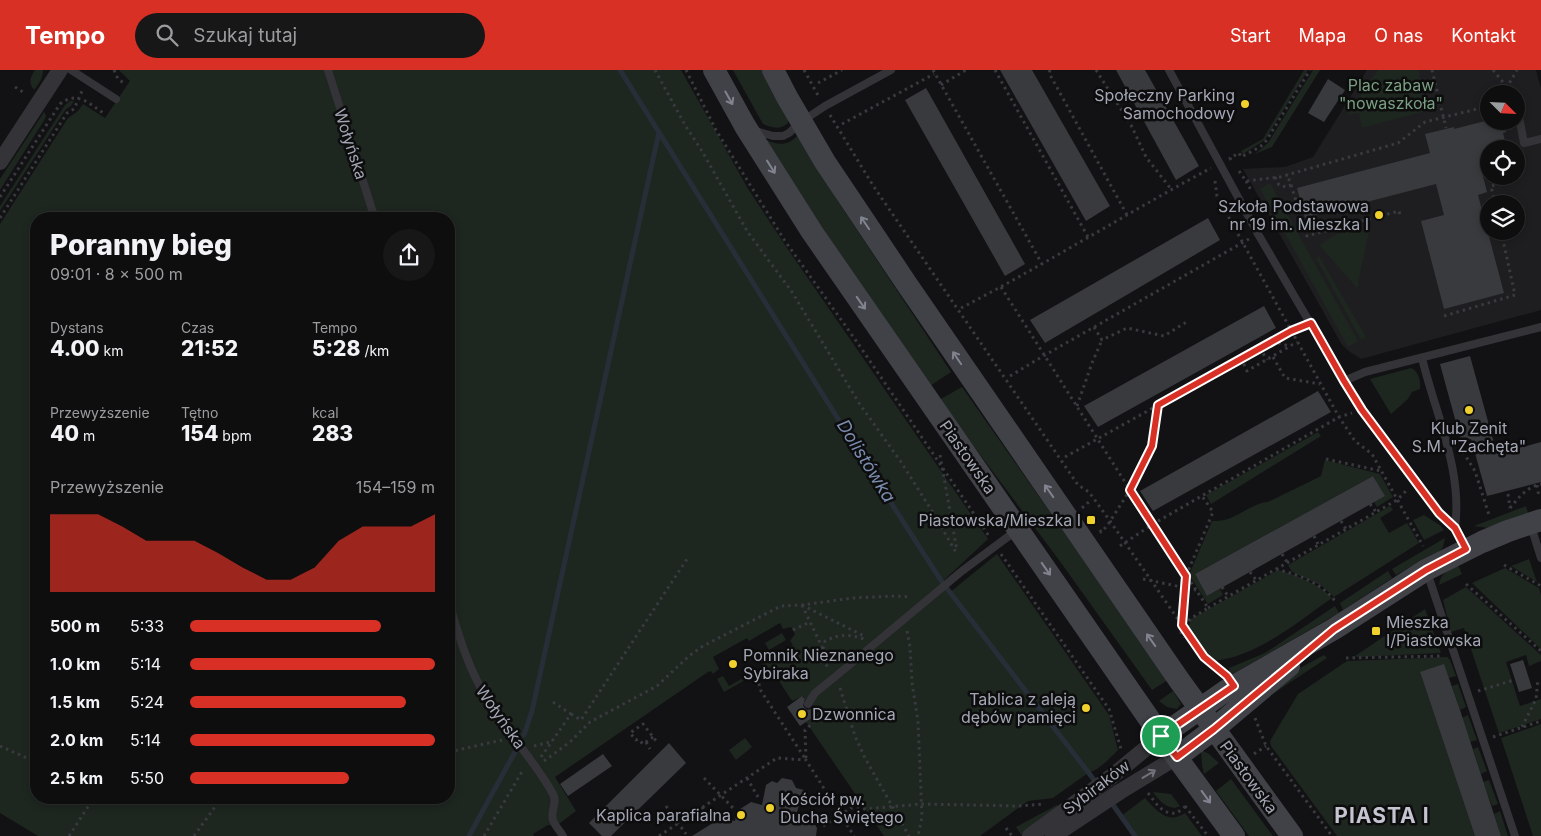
<!DOCTYPE html>
<html lang="pl">
<meta charset="utf-8">
<style>
:root{--surface:#0e0e0f;--page:#171718;--text:#f1f3f6;--muted:#9b9c9e;--line:#2e2e2f;--accent:#d93025}
body{margin:0;font-family:Inter,sans-serif;background:var(--page);color:var(--text);height:100vh;display:flex;flex-direction:column;font-size:19px;white-space:nowrap}
*{box-sizing:border-box;margin:0}
p{font-size:16px;color:var(--muted)}
.icon{flex:none;width:28px;height:28px;fill:none;stroke:currentColor;stroke-width:2;stroke-linecap:round;stroke-linejoin:round}
.map{position:relative;flex:1;overflow:hidden}
.drawer{position:absolute;left:30px;top:142px;width:425px;height:592px;display:flex;flex-direction:column;background:var(--surface);border-radius:20px;box-shadow:0 2px 8px #0003,0 0 0 1px var(--line)}
.drawer>*{flex:none}
.needle{width:32px;rotate:114deg}
.buttons{position:absolute;left:1480px;top:15px;display:grid;gap:10px}
.buttons a{display:grid;place-items:center;width:45px;height:45px;border-radius:50%;background:var(--surface);box-shadow:0 2px 8px #0003,0 0 0 1px var(--line);font-size:25px}
.pin{position:absolute;display:grid;place-items:center;width:42px;height:42px;color:#fff;margin:-21px;border:2px solid #fff;border-radius:50%;box-shadow:0 1px 5px #0007}
.round{display:grid;place-items:center;flex:none;width:52px;height:52px;border-radius:26px;background:var(--page)}
.head{display:flex;align-items:center;justify-content:space-between;height:85px;padding:0 20px}
h1{font-size:28px;font-weight:800;line-height:38px}
.metrics{display:grid;grid-template-columns:repeat(3,1fr);gap:8px;height:85px;padding:5px 20px}
.metrics div{display:grid;align-content:center}
.metrics b{font-size:21px;font-weight:800}
.metrics small{font-size:14px;font-weight:400}
.metrics p{font-size:14px}
.chart{height:140px;padding:10px 20px}
.chart p{display:flex;justify-content:space-between}
.chart svg{width:100%;height:90px;margin-top:5px;fill:var(--accent);opacity:.7}
ul{padding:0 20px;list-style:none;font-size:16px}
li{display:grid;grid-template-columns:80px 60px 1fr;align-items:center;height:38px}
li i{height:12px;border-radius:6px;background:var(--accent)}
header{display:flex;align-items:center;gap:30px;box-sizing:border-box;height:70px;padding:0 25px;background:var(--accent);color:#fff}
header strong{font-size:24px}
nav{display:flex;gap:28px;margin-inline-start:auto;font-size:18px}
.search{width:350px;height:45px;background:var(--page);display:flex;align-items:center;gap:12px;box-sizing:border-box;padding:0 18px;border-radius:28px;color:var(--muted);font-size:19px}
.map>svg:first-child{display:block}
</style>
<header>
<strong>Tempo</strong>
<div class="search"><svg class="icon" aria-label="search" viewBox="0 0 24 24"><circle cx="10" cy="10" r="6"/><path d="M15 15l6 6"/></svg>Szukaj tutaj</div>
<nav><a>Start</a><a>Mapa</a><a>O nas</a><a>Kontakt</a></nav>
</header>
<div class="map">
<svg width="1541" height="766" viewBox="0 0 1541 766">
<rect width="100%" height="100%" fill="#121214"/>
<path fill="#1e1e20" fill-rule="evenodd" d="M1367,0H1536L1541,19V240L1361,289L1350,282L1342,275L1243,99L1285,97L1313,87ZM1489,24H1516V51H1489ZM1489,79H1516V106H1489ZM1489,134H1516V161H1489Z"/>
<path fill="#1e2620" fill-rule="evenodd" d="M35,0H43C43,9 39,13 34,20C28,12 30,8 35,0Z
M119,0H681L747,117L785,175L988,469L941,513L949,523L997,484L1109,645L1118,680C1109,689 1099,700 1088,703L1053,728L1028,731L980,766H884L806,652L812,648L813,641L803,626L792,631L770,597L759,602L757,600L763,596L762,594L793,575L790,571L795,564L791,557L783,559L780,553L749,571L747,568L713,587L719,599L713,604L711,601L708,602L555,707L576,741L556,756L548,755L533,764L534,766H38L0,743V154L68,48L78,41L83,34L105,48L130,11ZM36,149H449V729H36Z
M733,0H763L788,48V53C780,60 772,58 763,54Z
M1304,0H1308L1265,70L1243,84L1241,81L1263,69Z
M1313,0H1320L1272,77L1255,84L1268,73Z
M1378,0H1419L1421,12L1420,13L1426,41L1362,58L1359,43L1347,45Z
M70,31H74L71,36L66,39L0,141V136L65,35Z
M44,42L46,45L45,49L0,120V109Z
M798,65L839,133L951,302L930,316L822,160L764,69C778,75 787,77 798,65Z
M1270,113L1358,271L1348,277L1260,119Z
M1362,160L1369,162L1358,213L1359,216L1357,218L1319,175L1339,163Z
M1319,186L1366,267L1361,270L1316,188Z
M1411,298C1419,301 1421,312 1420,319L1412,322L1408,329L1391,344L1370,309Z
M962,317L1168,610L1152,620L1059,490L939,330Z
M1318,362L1321,366L1211,434L1206,425Z
M1325,390L1380,404L1393,427L1377,437L1374,432L1384,426L1373,406L1195,504L1207,526L1220,519L1223,525L1208,534L1189,505L1212,451C1216,451 1220,451 1224,450C1239,447 1252,433 1268,432L1321,406Z
M1390,436L1393,440L1380,448L1389,463L1407,453L1419,473L1334,527L1322,516L1292,502L1288,495Z
M1526,436L1528,443L1488,458L1474,456Z
M1424,445L1441,456L1444,460L1424,470L1413,450Z
M1445,468L1443,477L1440,481L1396,505L1392,499Z
M1529,489L1537,512L1511,496Z
M1458,495L1462,504L1439,515C1440,503 1449,500 1458,495Z
M1505,498L1539,518L1541,525V579L1472,513Z
M1278,500C1298,506 1318,513 1332,528C1296,553 1257,587 1212,591L1207,587L1188,560L1191,549Z
M1388,501L1392,508L1343,540L1340,533Z
M1466,517L1541,585V591L1529,596L1526,585L1506,592L1520,636L1541,629V649L1499,663L1464,558L1451,562L1443,530Z
M1335,536L1339,543L1231,605L1229,598L1265,583Z
M1425,539L1441,583L1358,587L1355,586Z
M782,563L786,570L769,580L765,573Z
M1324,585L1327,588L1256,635L1289,604Z
M1447,587L1450,590L1456,606L1449,608L1420,602L1475,766H1337L1271,676L1270,671L1298,624L1347,591Z
M752,603L754,605L724,622L717,609L723,606L729,616Z
M1458,614L1466,637L1460,640L1452,616Z
M1173,621L1181,634L1177,639L1167,637L1159,631Z
M1468,645L1477,670L1470,672L1462,648Z
M1541,654V766H1533L1501,668Z
M745,668L752,677L736,690L729,680Z
M1478,677L1487,701L1481,704L1473,679Z
M1201,680L1209,684L1219,693L1204,704L1202,695Z
M1231,709L1273,766H1249L1216,721Z
M1489,710L1498,734L1492,736L1483,712Z
M1153,722L1171,724L1180,736L1175,738C1164,737 1159,730 1153,722Z
M1145,728C1156,740 1168,755 1185,743L1202,766H1135L1121,746Z
M1057,735L1059,738L1022,766L1016,757Z
M1500,741L1508,766H1501L1494,744Z"/>
<g fill="none" stroke-linecap="round" stroke-linejoin="round">
<path stroke="#282e37" stroke-width="5" d="M620,0L875,408L942,512L1098,715
M524,665L532,641L659,62
M1111,732L1135,766
M469,766L515,682"/>
</g>
<path fill="#393a3e" d="M1000,0H1032L1110,136L1086,151Z
M1116,0H1145L1199,96L1176,110Z
M1328,9L1345,20L1324,52L1308,43Z
M926,18L1025,194L1005,206L905,30Z
M1485,51H1503L1506,62L1503,63L1507,79H1489V100L1482,102L1487,122L1478,125L1504,223L1444,239L1421,151L1444,145L1436,114L1305,148L1297,118L1430,83L1425,64L1454,57V59Z
M1208,148L1220,170L1045,273L1030,250Z
M1264,236L1276,258L1098,357L1084,336Z
M1470,286L1497,384L1541,372V412L1487,426L1471,369L1461,371L1440,294Z
M1318,321L1331,342L1153,441L1140,421Z
M1373,406L1385,426L1207,526L1195,504Z
M1523,590L1532,618L1519,622L1510,594Z
M1444,594L1460,640L1501,766H1475L1420,602Z
M802,626L805,629L803,636L807,640L811,639L812,648L800,656L787,637Z
M669,673L686,693L611,766H602L589,753Z
M603,684L612,696L568,726L560,714Z
M782,708L792,710L796,718L804,720L797,742L809,744L817,758L816,766H692L721,748L735,751L737,741L751,732L762,735L766,715L772,711L777,713Z"/>
<g fill="none" stroke-linecap="round" stroke-linejoin="round">
<path stroke="#393a3f" stroke-width="3" stroke-dasharray="2.5 4" stroke-linecap="butt" d="M114,0L118,9L125,14
M655,0L685,55L702,81L747,161L792,222L859,333L901,392L932,441L957,484
M686,0L716,60L785,171L857,272L989,466
M804,0L819,27
M933,0L1042,194
M995,0L1088,167
M1050,0L1049,3L1127,145
M1096,0L1131,55L1146,87L1171,119
M1432,0L1446,58
M1493,0L1507,17L1515,20
M818,13L842,0
M941,15L966,0
M15,17L26,24
M1503,24L1517,0
M830,45L874,117L1078,415L1089,422L1110,451L1204,587L1223,602
M842,54L934,4
M1231,90L1230,88L1239,83L1241,87L1260,77L1266,71L1310,0
M1516,90L1518,89L1517,82
M1239,101L1246,111L1280,107L1398,73L1425,52L1489,36
M1275,107L1279,115L1286,117L1291,115L1287,104
M1215,111L1217,126L1339,347L1355,371L1372,384L1423,476
M1246,111L1252,122
M1291,115L1307,166L1399,141L1400,145
M0,127L60,34C78,20 89,34 105,44
M1495,134L1491,116L1516,109L1515,106
M0,148L67,43L74,39L82,21
M1001,217L1130,420L1208,538L1190,549L1184,568
M961,238C1046,194 1127,143 1211,98
M1444,246L1515,225L1501,161
M1094,257L1102,270L1127,258L1164,266L1188,251
M1272,271L1289,276
M1260,278L1267,290
M1273,287L1285,308L1320,314
M1241,288L1247,301L1297,272
M1010,306L1045,285L1249,169
M1077,336L1092,293L1102,270
M1463,382L1475,401L1489,445
M940,385L957,481
M1065,387L1291,261L1301,257
M1326,389L1381,401
M1537,415L1539,427
M1508,424L1510,438
M1370,434L1376,442
M1082,438L1090,431
M1510,438C1519,427 1527,417 1541,414
M1341,451L1346,459
M1100,460L1101,462L1107,456L1130,420L1153,376L1158,335
M1314,466L1318,474
M1120,476L1153,454L1339,347L1352,343
M1001,484L1109,639L1121,679
M1282,484L1287,492
M1504,495L1541,516
M1276,499C1299,505 1320,512 1335,531
M1250,502L1256,510
M1143,509L1196,520
M1466,514L1541,581
M1222,517L1228,526
M802,535L823,579V589L828,598
M802,535L866,567
M1208,538L1397,430L1407,420
M793,560L810,552
M907,561L910,577L912,613L918,651L922,747L918,766
M1181,564L1186,506L1213,442L1202,426
M823,579L825,571C839,564 849,564 864,569
M1346,588L1443,586
M755,601L761,621L806,690
M840,618L855,666L865,688L909,766
M1478,621L1514,610
M571,644L581,650L687,489
M1255,648L1266,676L1332,766
M1522,657L1536,629L1538,609
M653,667L643,674L638,669L636,670L630,663L643,654L657,672
M1493,667L1541,651
M646,672L650,679
M0,676L36,692
M534,676L550,672
M449,682L502,670
M1254,684L1266,676
M541,687L571,644L550,630
M806,688L805,660L816,650L817,642
M544,691L570,672L590,652L657,616L689,586L703,576L781,536L802,535L853,528L895,526L911,527
M704,708L733,738
M747,708L758,727
M1148,723C1156,733 1162,745 1177,743L1187,735
M144,729H224
M666,736L686,764
M1185,736L1208,766
M702,737L711,750
M823,756L851,738L866,739L921,734L1018,736L1045,734
M1006,758L1012,766
M69,766L93,729
M194,766L220,730
M484,766L523,700
M659,766L777,688L806,690L854,766"/>
<path stroke="#333338" stroke-width="8" d="M71,0L116,29
M328,0L375,149
M1169,0L1258,164L1344,311L1362,340L1439,443L1455,458L1465,477
M1520,52L1524,73L1541,69
M755,61L773,66H783L789,63L801,52L825,36L891,0
M1422,288C1435,343 1463,400 1455,458
M1344,311L1365,302L1541,257
M1531,456L1541,488
M1427,502L1515,766
M449,532C459,567 469,601 489,632C508,664 535,691 553,724C558,733 550,740 553,750C555,756 560,761 563,766
M808,634L815,623L836,606L962,501L1017,460"/>
<path stroke="#333338" stroke-width="16" d="M0,92L60,0
M1030,766L1111,707L1161,666
M1053,766L1121,721L1177,687"/>
<path stroke="#414248" stroke-width="22" d="M714,0L745,56L812,162L1161,666L1234,766
M773,0L787,27L825,92L906,213L1179,610L1292,766
M1161,666L1227,620L1334,559L1426,500L1482,472L1508,461L1541,450
M1177,687L1214,659L1289,596"/>
</g>
<defs><path id="oneway-shaft" d="M-6 0H5M1.5-3L5.5 0L1.5 3" fill="none" stroke-width="1.6" stroke-linecap="round" stroke-linejoin="round" transform="scale(1.25)"/></defs>
<g stroke="#81838e">
<use href="#oneway-shaft" transform="translate(729 28) rotate(61)"/>
<use href="#oneway-shaft" transform="translate(771 97) rotate(58)"/>
<use href="#oneway-shaft" transform="translate(865 153) rotate(-124)"/>
<use href="#oneway-shaft" transform="translate(861 233) rotate(55)"/>
<use href="#oneway-shaft" transform="translate(957 288) rotate(-124)"/>
<use href="#oneway-shaft" transform="translate(1049 421) rotate(-125)"/>
<use href="#oneway-shaft" transform="translate(1046 499) rotate(55)"/>
<use href="#oneway-shaft" transform="translate(1151 570) rotate(-125)"/>
<use href="#oneway-shaft" transform="translate(1206 727) rotate(54)"/>
</g>
<use stroke="#71727c" href="#oneway-shaft" transform="translate(1149 704) rotate(-31)"/>
<g fill="none" stroke-linecap="round" stroke-linejoin="round">
<defs>
<path id="route" d="M1311,253L1344,311L1362,340L1439,443L1455,458L1466,479L1426,500L1334,559L1214,659L1177,687L1161,666L1234,616L1227,606L1204,587L1182,555L1186,506L1130,420L1152,376L1158,335L1291,261Z"/>
</defs>
<use href="#route" stroke="#fff" stroke-width="10"/>
<use href="#route" stroke="#d93025" stroke-width="6"/>
</g>
<g fill="#f0d02d" stroke="#0d0d0e" stroke-width="2">
<circle cx="1245" cy="34" r="5"/>
<circle cx="1379" cy="145" r="5"/>
<circle cx="1469" cy="340" r="5"/>
<rect x="1086" y="445" width="10" height="10" rx="2.5"/>
<rect x="1371" y="556" width="10" height="10" rx="2.5"/>
<circle cx="733" cy="594" r="5"/>
<circle cx="1086" cy="638" r="5"/>
<circle cx="802" cy="644" r="5"/>
<circle cx="770" cy="738" r="5"/>
<circle cx="741" cy="745" r="5"/>
</g>
<g text-anchor="middle" stroke-width="5" stroke-linejoin="round" paint-order="stroke">
<g font-size="16" fill="#7a9f83" stroke="#0d0d0e">
<text x="1391" y="21">Plac zabaw<tspan x="1391" dy="18">"nowaszkoła"</tspan></text>
</g>
<g font-size="16" fill="#a3a6b4" stroke="#0d0d0e" text-anchor="end">
<text x="1235" y="31">Społeczny Parking<tspan x="1235" dy="18">Samochodowy</tspan></text>
<text x="1369" y="142">Szkoła Podstawowa<tspan x="1369" dy="18">nr 19 im. Mieszka I</tspan></text>
<text x="1469" y="364" text-anchor="middle">Klub Zenit<tspan x="1469" dy="18">S.M. "Zachęta"</tspan></text>
<text x="1081" y="456">Piastowska/Mieszka I</text>
<text x="1386" y="558" text-anchor="start">Mieszka<tspan x="1386" dy="18">I/Piastowska</tspan></text>
<text x="743" y="591" text-anchor="start">Pomnik Nieznanego<tspan x="743" dy="18">Sybiraka</tspan></text>
<text x="1076" y="635">Tablica z aleją<tspan x="1076" dy="18">dębów pamięci</tspan></text>
<text x="812" y="650" text-anchor="start">Dzwonnica</text>
<text x="780" y="735" text-anchor="start">Kościół pw.<tspan x="780" dy="18">Ducha Świętego</tspan></text>
<text x="731" y="751">Kaplica parafialna</text>
</g>
<g font-size="16" fill="#a3a6b4" stroke="#0d0d0e">
<text transform="translate(351 74) rotate(72)" y="6">Wołyńska</text>
<text transform="translate(968 387) rotate(55)" y="6">Piastowska</text>
<text transform="translate(501 647) rotate(55)" y="6">Wołyńska</text>
<text transform="translate(1249 707) rotate(54)" y="6">Piastowska</text>
<text transform="translate(1096 717) rotate(-37)" y="6">Sybiraków</text>
</g>
<g font-size="18" font-style="italic" fill="#7a8daf" stroke="#0d0d0e">
<text transform="translate(866 391) rotate(58)" y="6">Dolistówka</text>
</g>
<g font-size="21" font-weight="bold" letter-spacing="1" fill="#c4c5d0" stroke="#0d0d0e">
<text x="1382" y="753">PIASTA I</text>
</g>
</g>
</svg>
<div class="buttons">
<a><svg class="needle" viewBox="-14 -14 28 28"><path d="M0-13l5 13h-10z" fill="#e53935"/><path d="M0 13l5-13h-10z" fill="#9b9c9e"/></svg></a>
<a><svg class="icon" aria-label="locate" viewBox="0 0 24 24"><circle cx="12" cy="12" r="6"/><path d="M12 2v4M12 18v4M2 12h4M18 12h4"/></svg></a>
<a><svg class="icon" aria-label="layers" viewBox="0 0 24 24"><path d="M12 4l9 5-9 5-9-5zM3 14l9 5 9-5"/></svg></a>
</div>
<div class="pin" style="left:1161px;top:666px;background:#1e9e55"><svg class="icon" aria-label="arrive" viewBox="0 0 24 24"><path d="M6 21V4h12l-3 4 3 4H6"/></svg></div>
<section class="drawer">
<div class="head"><div><h1>Poranny bieg</h1><p>09:01 · 8 × 500 m</p></div><a class="round"><svg class="icon" aria-label="share" viewBox="0 0 24 24"><path d="M12 15V3M7 8l5-5 5 5M5 13v7h14v-7"/></svg></a></div>
<div class="metrics">
<div><p>Dystans</p><b>4.00<small> km</small></b></div>
<div><p>Czas</p><b>21:52</b></div>
<div><p>Tempo</p><b>5:28<small> /km</small></b></div>
</div>
<div class="metrics">
<div><p>Przewyższenie</p><b>40<small> m</small></b></div>
<div><p>Tętno</p><b>154<small> bpm</small></b></div>
<div><p>kcal</p><b>283</b></div>
</div>
<div class="chart"><p><span>Przewyższenie</span>154–159 m</p>
<svg viewBox="0 0 160 44" preserveAspectRatio="none"><path d="M0 44V6L10 6L20 6L30 12L40 19L50 19L60 19L70 25L80 32L90 38L100 38L110 32L120 19L130 12L140 12L150 12L160 6V44z"/></svg>
</div>
<ul>
<li><b>500 m</b>5:33<i style="width:78%"></i></li>
<li><b>1.0 km</b>5:14<i style="width:100%"></i></li>
<li><b>1.5 km</b>5:24<i style="width:88%"></i></li>
<li><b>2.0 km</b>5:14<i style="width:100%"></i></li>
<li><b>2.5 km</b>5:50<i style="width:65%"></i></li>
</ul>
</section>
</div>
